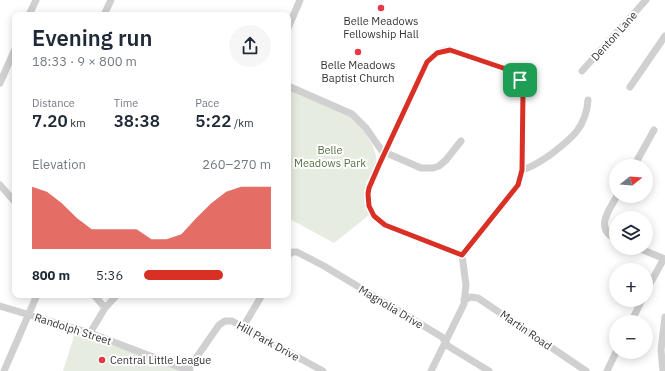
<!DOCTYPE html>
<meta charset="utf-8">
<style>
:root{--surface:#fff;--page:#f6f6f7;--text:#1f2937;--muted:#747a83;--accent:#d93025}
body{margin:0;font-family:"IBM Plex Sans",sans-serif;background:var(--page);color:var(--text);height:100vh;display:flex;flex-direction:column;font-size:15px;white-space:nowrap}
*{box-sizing:border-box;margin:0}
p{font-size:13px;color:var(--muted)}
.icon{flex:none;width:22px;height:22px;fill:none;stroke:currentColor;stroke-width:2;stroke-linecap:round;stroke-linejoin:round}
.map{position:relative;flex:1;overflow:hidden}
.drawer{position:absolute;left:12px;top:12px;width:279px;height:286px;display:flex;flex-direction:column;background:var(--surface);border-radius:8px;box-shadow:0 2px 10px #0003}
.drawer>*{flex:none}
.needle{width:26px;rotate:73deg}
.fabs{position:absolute;left:609px;top:159px;display:grid;gap:8px}
.fabs a{display:grid;place-items:center;width:44px;height:44px;border-radius:50%;background:var(--surface);box-shadow:0 2px 10px #0003;font-size:20px}
.pin{position:absolute;display:grid;place-items:center;width:34px;height:34px;color:#fff;margin:-17px;border-radius:8px;box-shadow:0 2px 6px #0006}
.round{display:grid;place-items:center;flex:none;width:42px;height:42px;border-radius:21px;background:var(--page)}
.summary{display:flex;align-items:center;justify-content:space-between;height:68px;padding:0 20px}
h1{font-size:22px;font-weight:600;line-height:30px}
.metrics{display:grid;grid-template-columns:repeat(3,1fr);gap:6px;height:68px;padding:4px 20px}
.metrics div{display:grid;align-content:center}
.metrics b{font-size:17px;font-weight:600}
.metrics small{font-size:11px;font-weight:400}
.metrics p{font-size:11px}
.chart{height:112px;padding:8px 20px}
.chart p{display:flex;justify-content:space-between}
.chart svg{width:100%;height:72px;margin-top:4px;fill:var(--accent);opacity:.7}
ul{padding:0 20px;list-style:none;font-size:13px}
li{display:grid;grid-template-columns:64px 48px 1fr;align-items:center;height:30px}
li i{height:10px;border-radius:5px;background:var(--accent)}
.map>svg:first-child{display:block}
</style>
<div class="map">
<svg width="665" height="371" viewBox="0 0 665 371">
<rect width="100%" height="100%" fill="#fff"/>
<path fill="#e6ecdf" d="M288,88L353,118L363,129L373,146L376,156V164L366,183L365,196L369,215L334,243L288,218Z
M75,333L138,354L181,371H63Z"/>
<g fill="none" stroke-linecap="round" stroke-linejoin="round">
<path stroke="#d0d0d0" stroke-width="7" d="M29,15L36,0
M104,15L111,0
M288,28L300,0
M445,50H450L507,69C517,74 521,81 523,91L522,170L518,185L462,255L385,225L374,216L369,206L368,194L369,188L379,165L427,62L437,53Z
M582,71L646,0
M0,83L15,49
M288,86L352,114L366,128L382,151L421,168H433L439,166L446,160L461,141
M630,87L665,36
M634,166L654,130
M522,170C533,167 541,161 550,155C571,139 586,128 588,100
M0,185L15,202
M616,239C594,229 609,210 617,196
M638,248L665,259
M288,255L293,252H297L324,266L442,337L448,346L489,371
M646,291L662,262L665,259
M94,295L105,308
M464,300L471,297L478,298L586,371
M0,306L90,333L190,371
M631,322L642,300
M243,327L262,295
M90,333L105,308L117,295
M4,371L37,295
M187,371L219,325L225,321H232L323,371
M431,371L464,304L466,285L462,255
M607,371L616,352
M663,371L661,350L665,317"/>
</g>
<g fill="none" stroke-linecap="round" stroke-linejoin="round">
<defs>
<path id="route" d="M450,50L509,70L520,80L523,92L522,170L518,185L462,255L385,225L374,216L369,206L368,194L369,188L379,165L427,62L437,53Z"/>
</defs>
<use href="#route" stroke="#fff" stroke-width="8"/>
<use href="#route" stroke="#d93025" stroke-width="5"/>
</g>
<g fill="#e63946" stroke="#fff" stroke-width="1.5">
<circle cx="381" cy="8" r="4"/>
<circle cx="358" cy="52" r="4"/>
<circle cx="102" cy="360" r="4"/>
</g>
<g text-anchor="middle" stroke-width="4" stroke-linejoin="round" paint-order="stroke">
<g font-size="11" fill="#333" stroke="#fff">
<text x="381" y="25">Belle Meadows<tspan x="381" dy="13">Fellowship Hall</tspan></text>
<text x="358" y="69">Belle Meadows<tspan x="358" dy="13">Baptist Church</tspan></text>
<text x="110" y="364" text-anchor="start">Central Little League</text>
</g>
<g font-size="11" fill="#333" stroke="#fff">
<text transform="translate(614 36) rotate(-48)" y="4">Denton Lane</text>
<text transform="translate(391 307) rotate(31)" y="4">Magnolia Drive</text>
<text transform="translate(73 329) rotate(18)" y="4">Randolph Street</text>
<text transform="translate(526 330) rotate(35)" y="4">Martin Road</text>
<text transform="translate(268 341) rotate(29)" y="4">Hill Park Drive</text>
</g>
<g font-size="11" fill="#56703f" stroke="#fff">
<text x="330" y="154">Belle<tspan x="330" dy="13">Meadows Park</tspan></text>
</g>
</g>
</svg>
<div class="fabs">
<a><svg class="needle" viewBox="-14 -14 28 28"><path d="M0-13l5 13h-10z" fill="#e53935"/><path d="M0 13l5-13h-10z" fill="#747a83"/></svg></a>
<a><svg class="icon" aria-label="layers" viewBox="0 0 24 24"><path d="M12 4l9 5-9 5-9-5zM3 14l9 5 9-5"/></svg></a>
<a>+</a>
<a>−</a>
</div>
<div class="pin" style="left:520px;top:80px;background:#1e9e55"><svg class="icon" aria-label="arrive" viewBox="0 0 24 24"><path d="M6 21V4h12l-3 4 3 4H6"/></svg></div>
<section class="drawer">
<div class="summary"><div><h1>Evening run</h1><p>18:33 · 9 × 800 m</p></div><a class="round"><svg class="icon" aria-label="share" viewBox="0 0 24 24"><path d="M12 15V3M7 8l5-5 5 5M5 13v7h14v-7"/></svg></a></div>
<div class="metrics">
<div><p>Distance</p><b>7.20<small> km</small></b></div>
<div><p>Time</p><b>38:38</b></div>
<div><p>Pace</p><b>5:22<small> /km</small></b></div>
</div>
<div class="chart"><p><span>Elevation</span>260–270 m</p>
<svg viewBox="0 0 160 44" preserveAspectRatio="none"><path d="M0 44V6L10 9L20 16L30 25L40 32L50 32L60 32L70 32L80 38L90 38L100 35L110 25L120 16L130 9L140 6L150 6L160 6V44z"/></svg>
</div>
<ul>
<li><b>800 m</b>5:36<i style="width:62%"></i></li>
</ul>
</section>
</div>
